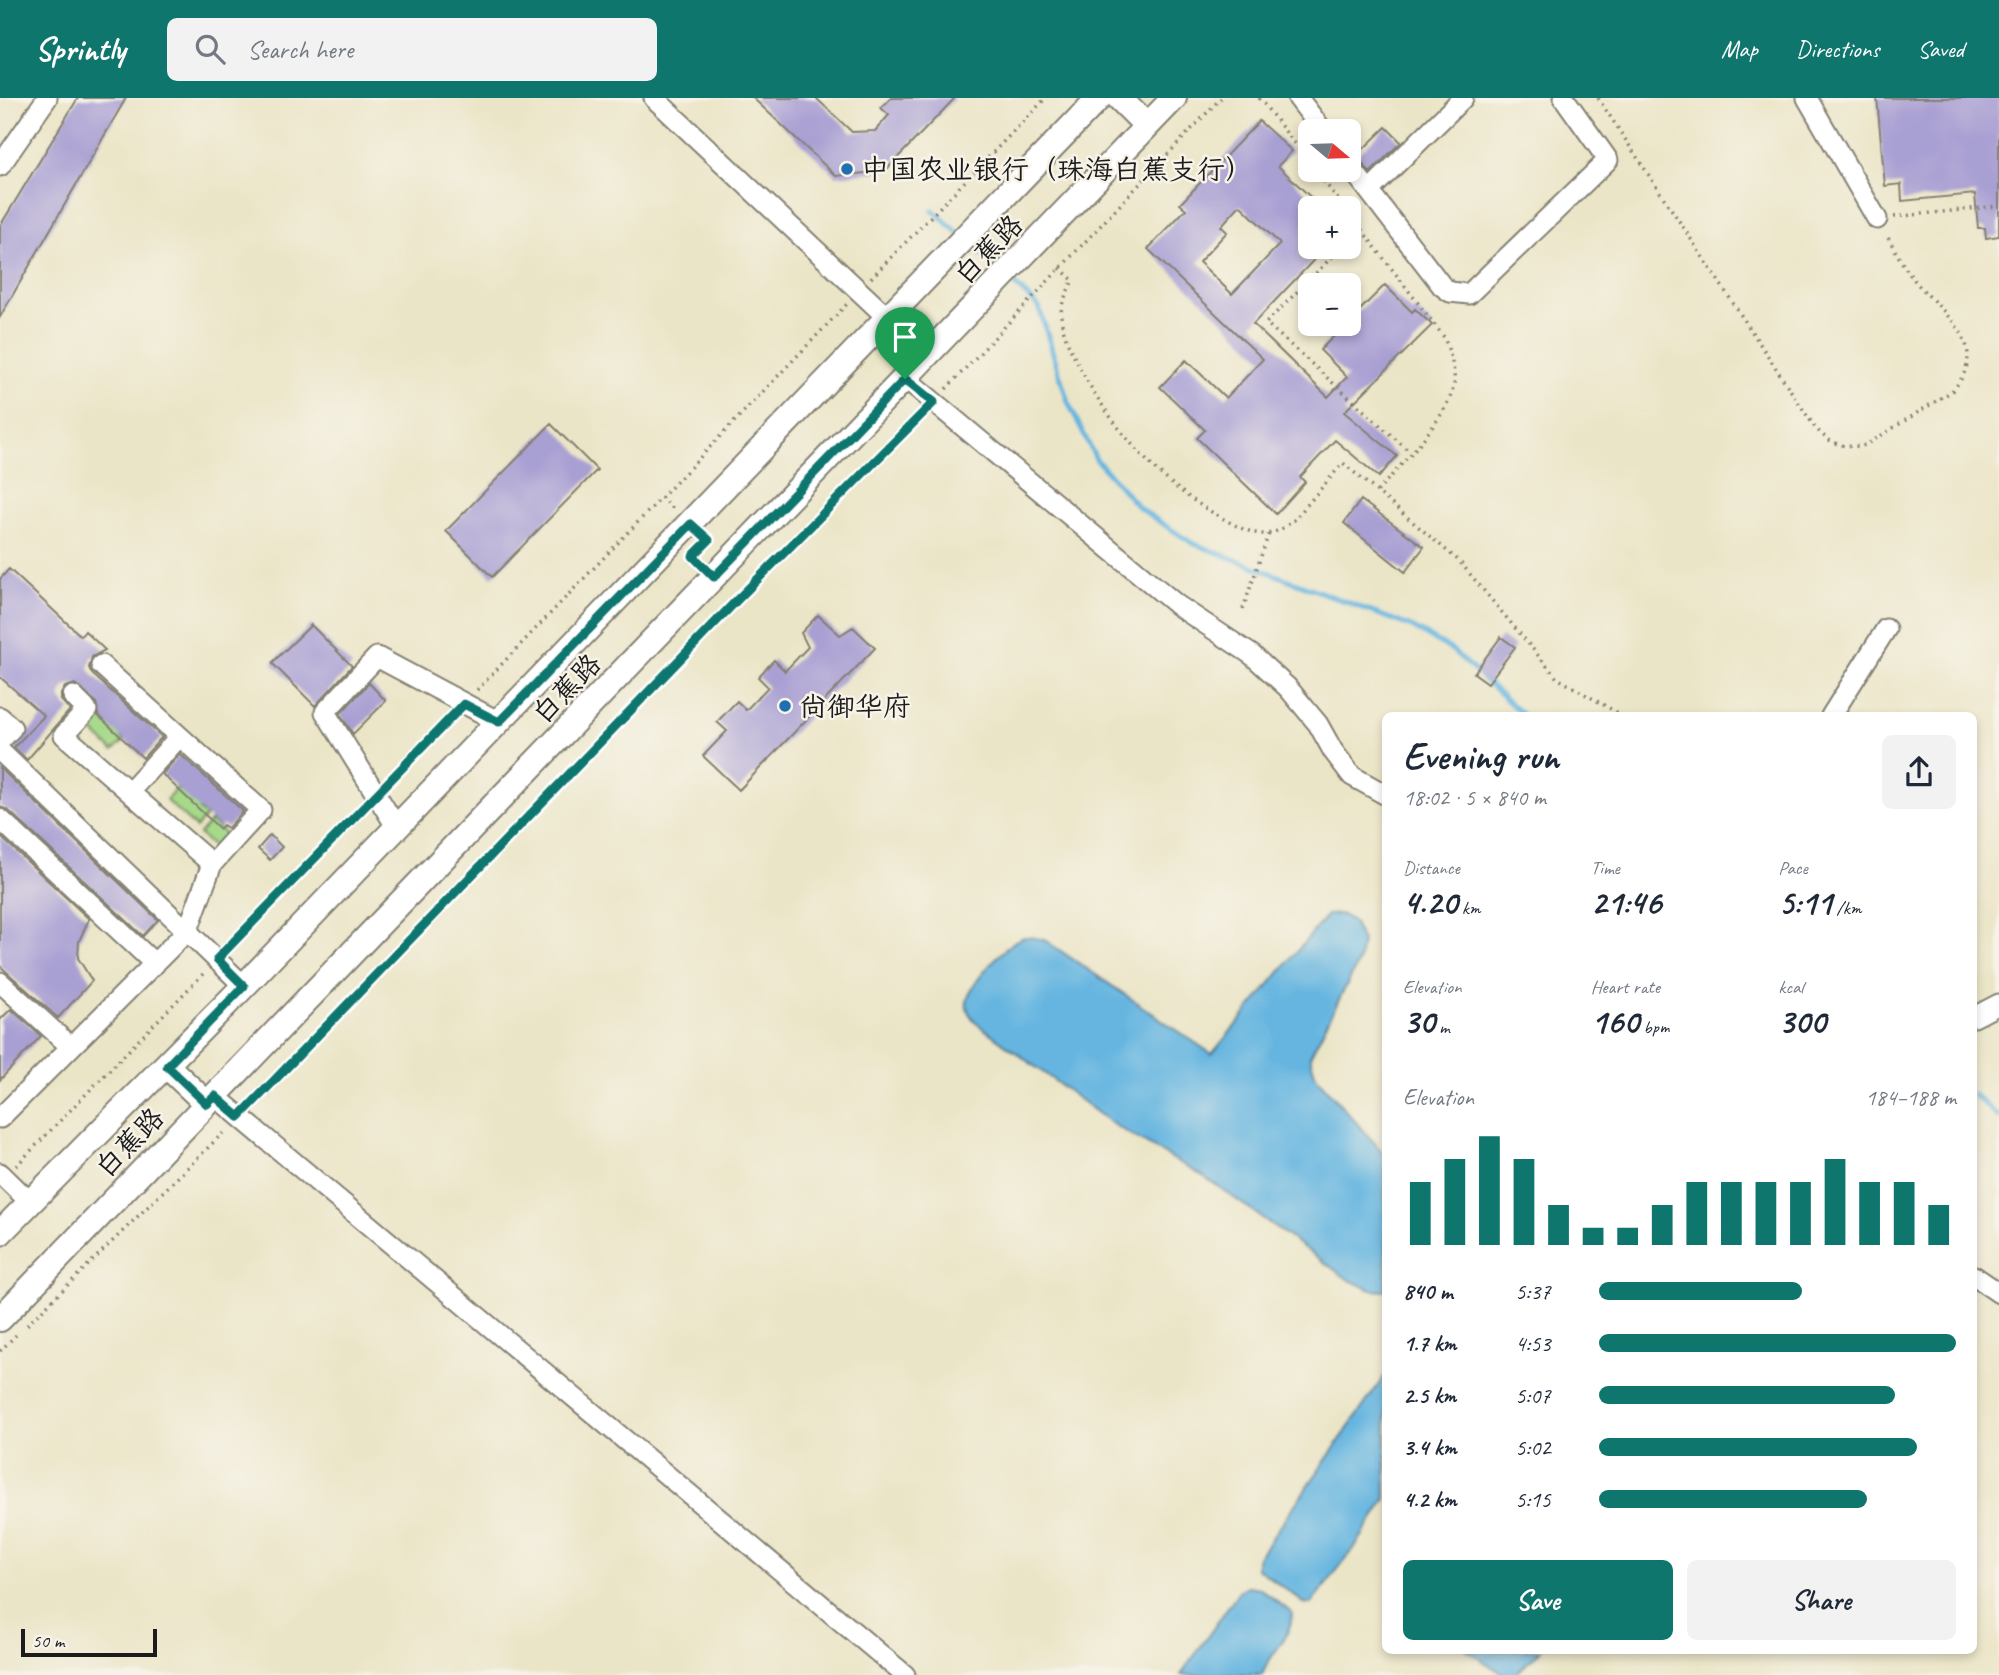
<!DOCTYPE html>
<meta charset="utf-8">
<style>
:root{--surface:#fff;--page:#f2f2f3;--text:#1f2937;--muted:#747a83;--accent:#0f766e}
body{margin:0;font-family:Caveat,"LXGW WenKai TC",sans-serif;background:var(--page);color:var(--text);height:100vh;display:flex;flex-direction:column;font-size:26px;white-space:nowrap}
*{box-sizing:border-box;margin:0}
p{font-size:23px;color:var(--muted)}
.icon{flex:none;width:38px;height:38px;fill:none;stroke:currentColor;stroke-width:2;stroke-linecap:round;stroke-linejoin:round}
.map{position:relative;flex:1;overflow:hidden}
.sheet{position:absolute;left:1382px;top:614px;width:595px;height:942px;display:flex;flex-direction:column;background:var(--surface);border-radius:10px;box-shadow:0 4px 10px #0003}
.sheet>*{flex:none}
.needle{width:46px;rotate:109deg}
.tools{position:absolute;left:1298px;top:21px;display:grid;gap:14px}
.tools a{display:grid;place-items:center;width:63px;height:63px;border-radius:10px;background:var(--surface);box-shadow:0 4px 10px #0003;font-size:35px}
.scale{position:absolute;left:21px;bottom:18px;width:136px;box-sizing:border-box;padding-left:7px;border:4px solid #1c1c1c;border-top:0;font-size:19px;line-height:24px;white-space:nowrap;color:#1c1c1c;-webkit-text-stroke:5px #f7f3e8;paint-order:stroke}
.pin{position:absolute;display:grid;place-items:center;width:60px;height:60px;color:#fff;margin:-72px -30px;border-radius:50% 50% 50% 0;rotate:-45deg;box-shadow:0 0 7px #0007}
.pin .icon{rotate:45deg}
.round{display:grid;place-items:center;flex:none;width:74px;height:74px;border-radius:10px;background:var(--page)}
.overview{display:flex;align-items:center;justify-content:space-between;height:119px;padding:0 21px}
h1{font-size:38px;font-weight:800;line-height:52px}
.figures{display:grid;grid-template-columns:repeat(3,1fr);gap:10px;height:119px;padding:7px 21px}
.figures div{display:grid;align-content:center}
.figures b{font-size:35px;font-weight:800}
.figures small{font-size:19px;font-weight:400}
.figures p{font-size:19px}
.chart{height:196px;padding:14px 21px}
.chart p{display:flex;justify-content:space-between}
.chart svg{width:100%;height:126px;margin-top:7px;stroke:var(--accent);stroke-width:6}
.primary-button{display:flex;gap:14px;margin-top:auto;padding:14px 21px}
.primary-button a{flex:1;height:80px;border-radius:10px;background:var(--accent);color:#fff;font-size:28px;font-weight:800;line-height:80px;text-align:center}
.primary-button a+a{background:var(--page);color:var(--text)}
ul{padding:0 21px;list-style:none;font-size:23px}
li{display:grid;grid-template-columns:112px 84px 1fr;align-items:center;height:52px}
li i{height:18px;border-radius:9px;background:var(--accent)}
header{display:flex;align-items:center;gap:42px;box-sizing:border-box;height:98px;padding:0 35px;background:var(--accent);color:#fff}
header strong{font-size:33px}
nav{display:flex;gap:38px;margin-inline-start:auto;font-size:24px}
.search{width:490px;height:63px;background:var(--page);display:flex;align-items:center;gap:18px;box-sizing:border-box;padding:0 24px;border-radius:10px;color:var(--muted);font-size:26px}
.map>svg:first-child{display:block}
</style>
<header>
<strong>Sprintly</strong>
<div class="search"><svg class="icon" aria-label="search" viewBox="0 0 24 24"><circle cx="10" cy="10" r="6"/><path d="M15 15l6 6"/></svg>Search here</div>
<nav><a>Map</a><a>Directions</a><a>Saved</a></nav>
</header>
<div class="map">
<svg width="1999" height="1577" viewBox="0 0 1999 1577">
<rect width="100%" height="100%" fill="#f7f3e8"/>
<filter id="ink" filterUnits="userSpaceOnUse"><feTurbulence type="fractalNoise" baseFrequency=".0143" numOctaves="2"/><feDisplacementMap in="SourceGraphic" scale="14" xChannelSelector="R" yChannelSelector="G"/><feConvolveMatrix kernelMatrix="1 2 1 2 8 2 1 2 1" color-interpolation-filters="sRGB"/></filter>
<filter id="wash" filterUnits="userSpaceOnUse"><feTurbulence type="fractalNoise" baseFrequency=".00686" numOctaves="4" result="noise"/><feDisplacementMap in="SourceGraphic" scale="28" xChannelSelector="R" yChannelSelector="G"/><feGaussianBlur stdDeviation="1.57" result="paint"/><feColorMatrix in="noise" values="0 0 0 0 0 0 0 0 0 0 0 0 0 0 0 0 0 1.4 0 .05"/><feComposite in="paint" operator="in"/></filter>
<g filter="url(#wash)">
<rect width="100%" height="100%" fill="#ebe5c7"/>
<path fill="#a6d988" stroke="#617a52" stroke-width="2" d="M96,615L108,627L111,624L124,636L121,640L124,643L113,653L85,626Z
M177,690L203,708L199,712L206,718L196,730L166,702Z
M211,723L225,736L213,749L199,736Z"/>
<path fill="#65b5e0" stroke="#40687e" stroke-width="2" d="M1340,816L1353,823L1362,843L1359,863L1310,958L1316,979L1386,1058V1193L1371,1192L1349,1182L1206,1080L1114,1027L975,924C973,920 967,914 967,910C963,892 1004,848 1019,841C1028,836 1038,841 1046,843L1212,956L1327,817Z
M1386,1276V1401L1355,1449L1311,1506L1304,1505L1257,1470V1461Z
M1248,1488L1259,1490L1292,1515C1291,1542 1270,1554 1262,1577H1181L1239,1493Z
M1466,1552H1541L1515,1577H1505Z"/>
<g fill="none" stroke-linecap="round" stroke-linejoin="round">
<path stroke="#65b5e0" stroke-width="5" d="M933,112L958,135
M968,144L1000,173
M1010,182L1039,209L1068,304L1096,361L1139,410L1192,445L1412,529L1452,552L1524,618
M1974,997L1999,1019"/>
</g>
<g id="blocks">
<path fill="#a89fd3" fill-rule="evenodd" d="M78,0H126L0,219V128Z
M753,0H816L852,34L875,33L889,17L881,10L891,0H955L885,73L836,78Z
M1877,0H1999V138L1986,140L1985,130H1978L1975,96L1902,103L1901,86L1885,88Z
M1259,23L1292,53L1278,68L1322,110H1311V149H1326L1253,226L1328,299L1347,279L1320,252L1385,187L1412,214L1415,211L1432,227L1344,314L1397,358L1379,379L1335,342L1300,379L1305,384L1276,416L1197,340L1205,332L1160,289L1186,262L1226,300L1263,261L1148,151L1186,111L1180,106ZM1240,107L1280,146L1232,196L1199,164L1227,134L1221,128Z
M1386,29L1401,44L1370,75L1356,58Z
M551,326L597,372L492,479L446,433Z
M1361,402L1424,449L1405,474L1344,425Z
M9,471L81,538L85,533L105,552L92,559L89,570L92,576L162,639L143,660L98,617L96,604L75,586L65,589L61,596V602L70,612L27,662L14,649L44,618L0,579V481Z
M818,517L840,537L853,529L875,550L739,692L703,658L727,633L717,624L737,603L746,612L768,589L758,579L774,562L785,573L808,549L801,535Z
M311,527L352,568L315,608L272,565Z
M1501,539L1515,549L1488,585L1474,575Z
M369,585L386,603L353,636L340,616Z
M180,656L243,713L228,730L223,727L220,731L162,676Z
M0,670L158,822L143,838L8,712L0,709Z
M270,737L282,749L270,762L258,751Z
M0,738L89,821L79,843L78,860L92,883L58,920L0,868Z
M11,911L41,938L0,982V922Z"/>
</g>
</g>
<g filter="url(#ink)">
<use href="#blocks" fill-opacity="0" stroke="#848072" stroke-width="2"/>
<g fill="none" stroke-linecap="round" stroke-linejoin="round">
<defs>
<path id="minor" d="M654,0L889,221
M1298,0L1323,33
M1807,0L1877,121
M1349,67L1442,188L1450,194L1469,196L1608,62L1564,0
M0,68L47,0
M1369,93L1463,0
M905,280L1177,507L1252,557L1288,590L1318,626L1333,653L1352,678L1386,697
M73,598L87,612L64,637L212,766
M1831,618L1886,531
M0,619L12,630L0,643
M0,653L244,888
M129,694L179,639
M0,721L155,866
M397,730L325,614L377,559L499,624
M0,884L71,949
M1974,919L1999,906
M215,998L905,1577
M0,1020L188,832L212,766L261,712L101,567
M0,1075L31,1105
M1974,1178L1999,1195"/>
<path id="major" d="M1119,0L1147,28
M167,968L207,1006
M0,1135L244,888L1099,0
M0,1221L1174,0"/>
</defs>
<use href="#minor" stroke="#848072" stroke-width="23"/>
<use href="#major" stroke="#848072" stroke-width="28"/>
<path stroke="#848072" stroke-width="3.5" stroke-dasharray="2 5" stroke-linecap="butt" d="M1259,0L1311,66
M1598,0L1814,328C1829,346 1843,351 1866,347L1952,293C1996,244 1938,214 1911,178C1902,166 1894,150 1886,136
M1315,72L1345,110
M1349,115L1444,239C1449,254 1456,271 1454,287C1448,320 1399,368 1377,394
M1894,119L1999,108
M1349,141L1360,130
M1342,149L1266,225L1410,354
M1060,170L1073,182C1068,193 1061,204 1061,217C1062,238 1076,263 1086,281C1120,339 1162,387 1222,420C1234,427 1252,437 1267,436C1278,434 1287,428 1295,421L1343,365L1459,463L1557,580L1623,618
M871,180L1046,0
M946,291L1221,0
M661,399L676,413
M698,464L693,458L708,442L705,439
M1243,511L1269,435
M477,592L847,206
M389,683L452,618
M229,849L364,709
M252,1006L737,502L922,316
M16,1068L204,875
M27,1227L226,1032
M0,1253L16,1237"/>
<use href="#minor" stroke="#fff" stroke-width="19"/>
<use href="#major" stroke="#fff" stroke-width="24"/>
</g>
</g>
<g fill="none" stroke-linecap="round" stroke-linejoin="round" filter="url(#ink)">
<defs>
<path id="route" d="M905,281L934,304L737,502L239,1019L215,998L207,1006L167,968L244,888L217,861L464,606L499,624L691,426L709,442L693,458L714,479Z"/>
</defs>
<use href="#route" stroke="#fff" stroke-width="14"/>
<use href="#route" stroke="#0f766e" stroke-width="9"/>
</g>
<g fill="#1f6fb2" stroke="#f7f3e8" stroke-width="2.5">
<circle cx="847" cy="71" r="7"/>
<circle cx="785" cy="608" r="7"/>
</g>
<g text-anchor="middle" stroke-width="5" stroke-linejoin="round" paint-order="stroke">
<g font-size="28" fill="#1c1c1c" stroke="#f7f3e8" text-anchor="start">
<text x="861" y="81">中国农业银行（珠海白蕉支行）</text>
<text x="799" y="618">尚御华府</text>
</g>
<g font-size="28" fill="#1c1c1c" stroke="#f7f3e8">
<text transform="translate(988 151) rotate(-46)" y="10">白蕉路</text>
<text transform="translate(566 590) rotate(-46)" y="10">白蕉路</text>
<text transform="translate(129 1044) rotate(-46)" y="10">白蕉路</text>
</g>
</g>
</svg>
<div class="tools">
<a><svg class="needle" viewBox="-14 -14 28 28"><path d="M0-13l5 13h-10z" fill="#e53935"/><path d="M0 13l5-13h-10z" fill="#747a83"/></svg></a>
<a>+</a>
<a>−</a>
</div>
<div class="scale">50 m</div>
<div class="pin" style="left:905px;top:281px;background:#1e9e55"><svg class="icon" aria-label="arrive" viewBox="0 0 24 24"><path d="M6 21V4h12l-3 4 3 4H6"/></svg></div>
<section class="sheet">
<div class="overview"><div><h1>Evening run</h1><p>18:02 · 5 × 840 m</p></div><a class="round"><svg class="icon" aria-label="share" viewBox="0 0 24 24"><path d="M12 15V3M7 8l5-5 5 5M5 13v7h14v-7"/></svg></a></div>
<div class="figures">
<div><p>Distance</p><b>4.20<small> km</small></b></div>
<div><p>Time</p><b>21:46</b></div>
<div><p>Pace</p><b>5:11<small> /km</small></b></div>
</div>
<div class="figures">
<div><p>Elevation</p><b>30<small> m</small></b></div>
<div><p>Heart rate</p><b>160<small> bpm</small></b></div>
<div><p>kcal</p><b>300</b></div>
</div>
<div class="chart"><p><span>Elevation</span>184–188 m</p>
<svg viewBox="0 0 160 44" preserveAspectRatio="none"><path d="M5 44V22M15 44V14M25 44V6M35 44V14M45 44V30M55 44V38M65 44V38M75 44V30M85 44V22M95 44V22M105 44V22M115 44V22M125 44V14M135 44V22M145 44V22M155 44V30"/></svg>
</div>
<ul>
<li><b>840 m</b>5:37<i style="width:57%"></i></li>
<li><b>1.7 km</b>4:53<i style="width:100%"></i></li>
<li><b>2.5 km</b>5:07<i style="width:83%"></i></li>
<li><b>3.4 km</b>5:02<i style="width:89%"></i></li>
<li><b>4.2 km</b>5:15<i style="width:75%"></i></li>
</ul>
<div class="primary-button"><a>Save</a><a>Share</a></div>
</section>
</div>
